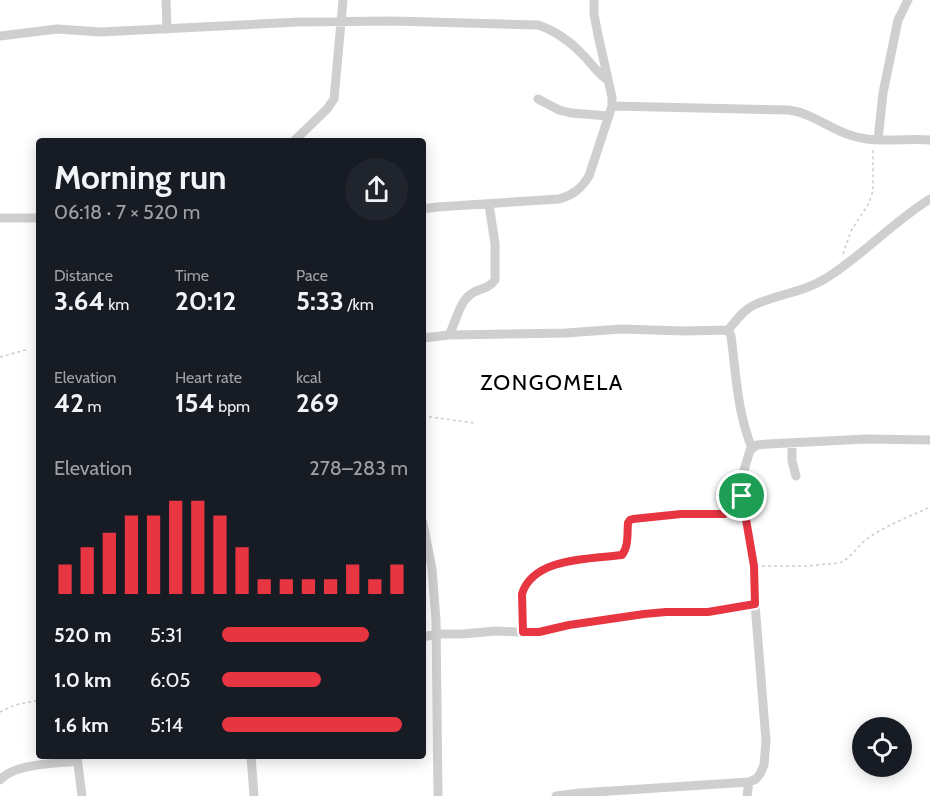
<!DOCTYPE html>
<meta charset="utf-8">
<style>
:root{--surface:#171b24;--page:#20242c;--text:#f1f3f6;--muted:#9ea1a6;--accent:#e73542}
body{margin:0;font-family:Cabin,sans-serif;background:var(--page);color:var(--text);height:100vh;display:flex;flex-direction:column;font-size:22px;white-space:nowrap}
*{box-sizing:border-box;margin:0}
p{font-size:20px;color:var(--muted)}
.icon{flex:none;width:33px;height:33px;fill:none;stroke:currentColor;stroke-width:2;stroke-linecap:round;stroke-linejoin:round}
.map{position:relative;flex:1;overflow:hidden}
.sheet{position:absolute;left:36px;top:138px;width:390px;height:621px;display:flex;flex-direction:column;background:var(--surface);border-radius:6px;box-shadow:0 3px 15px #0003}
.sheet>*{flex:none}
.buttons{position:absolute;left:852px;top:717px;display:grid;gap:12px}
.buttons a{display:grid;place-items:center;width:60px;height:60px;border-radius:50%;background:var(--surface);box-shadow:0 3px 15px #0003;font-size:30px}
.pin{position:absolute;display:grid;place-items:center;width:51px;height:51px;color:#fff;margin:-26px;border:3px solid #fff;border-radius:50%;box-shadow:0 2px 6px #0007}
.round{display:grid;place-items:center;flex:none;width:63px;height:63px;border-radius:32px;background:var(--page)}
.summary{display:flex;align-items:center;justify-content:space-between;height:102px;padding:0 18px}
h1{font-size:33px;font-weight:700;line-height:45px}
.metrics{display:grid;grid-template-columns:repeat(3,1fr);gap:9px;height:102px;padding:6px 18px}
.metrics div{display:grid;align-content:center}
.metrics b{font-size:26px;font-weight:700}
.metrics small{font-size:16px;font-weight:400}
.metrics p{font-size:16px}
.chart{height:168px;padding:12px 18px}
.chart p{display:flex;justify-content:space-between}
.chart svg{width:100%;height:108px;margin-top:6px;stroke:var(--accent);stroke-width:6}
ul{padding:0 18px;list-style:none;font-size:20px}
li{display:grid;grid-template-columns:96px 72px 1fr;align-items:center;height:45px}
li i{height:15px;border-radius:8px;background:var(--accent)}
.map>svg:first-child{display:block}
</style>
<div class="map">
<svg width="930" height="796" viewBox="0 0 930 796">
<rect width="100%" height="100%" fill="#fff"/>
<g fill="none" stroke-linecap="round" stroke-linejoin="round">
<path stroke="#ccc" stroke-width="1.5" stroke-dasharray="3 3" stroke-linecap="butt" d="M843,254L851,231L869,203L873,191V150
M0,357L29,349
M423,416L475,423
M762,566H807L839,563C852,558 857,546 867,539C886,525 909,517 930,507
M523,622C522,613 519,598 523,589C537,556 593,559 622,555C630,545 626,531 630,520C653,511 698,514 724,514L730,513L733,509
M0,712L15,705L39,700"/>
<path stroke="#cfcfcf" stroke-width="9" d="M166,0L167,29
M0,36L57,29L100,32L299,22L393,21L538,25C552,29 571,42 581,53C591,62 596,73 608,80
M538,99L559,110L571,113L609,116
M612,106L789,110C811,113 829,128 850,135C875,144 904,138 930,140
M878,140L883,93L898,20L908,0
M294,141L327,109L334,99L343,0
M423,209L437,207L559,199C573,195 581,189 589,176L612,106V97L598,35L594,14V0
M0,218H39
M728,330C736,321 743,310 754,305C778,294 805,292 828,277C864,254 893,222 930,199
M449,335C456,322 459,303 470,295C478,288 488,290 495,280V244L489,204
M423,338L449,335L566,333L621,329L684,331L728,330L731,336C736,373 737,412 752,448
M792,443V461L796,476
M423,523L432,569L436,620L438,796
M423,637L436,634H463L495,631L537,633L569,625L644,614L666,612H708L755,604
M251,756L254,796
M77,757L82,796
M0,780C14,763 56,764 77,761
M556,796L580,793L749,782L756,779L760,774L764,765L766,741L755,604L754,566L742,502L743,474L750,450L757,445L768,444L866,439L930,440
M747,796L749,782"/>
</g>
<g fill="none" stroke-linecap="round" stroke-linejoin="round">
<defs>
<path id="route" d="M742,496L754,566L755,604L708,612H666L644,614L569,625L539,632H523L522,594C533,557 591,559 622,555C629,546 627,533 628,523L630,520L633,519L681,514H724L733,510Z"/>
</defs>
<use href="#route" stroke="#fff" stroke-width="12"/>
<use href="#route" stroke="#e73542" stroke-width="8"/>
</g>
<g text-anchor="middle" stroke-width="6" stroke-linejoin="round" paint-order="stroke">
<g font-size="22" letter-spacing="1.5" fill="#000" stroke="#fff">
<text x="552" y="390">ZONGOMELA</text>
</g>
</g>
</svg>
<div class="buttons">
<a><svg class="icon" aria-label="locate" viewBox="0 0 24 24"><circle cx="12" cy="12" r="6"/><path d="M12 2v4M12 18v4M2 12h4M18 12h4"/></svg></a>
</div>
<div class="pin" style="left:742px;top:496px;background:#1e9e55"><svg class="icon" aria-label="arrive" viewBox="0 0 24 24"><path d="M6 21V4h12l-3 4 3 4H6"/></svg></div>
<section class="sheet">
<div class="summary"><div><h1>Morning run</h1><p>06:18 · 7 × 520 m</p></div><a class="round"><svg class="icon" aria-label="share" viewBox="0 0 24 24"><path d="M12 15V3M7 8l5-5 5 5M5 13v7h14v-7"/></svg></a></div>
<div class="metrics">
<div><p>Distance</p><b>3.64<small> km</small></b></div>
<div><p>Time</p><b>20:12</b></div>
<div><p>Pace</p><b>5:33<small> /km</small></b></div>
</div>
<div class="metrics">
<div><p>Elevation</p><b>42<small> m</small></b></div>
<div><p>Heart rate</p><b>154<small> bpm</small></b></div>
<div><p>kcal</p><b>269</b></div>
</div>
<div class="chart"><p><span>Elevation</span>278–283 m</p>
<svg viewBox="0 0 160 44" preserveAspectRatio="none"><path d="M5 44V32M15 44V25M25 44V19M35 44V12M45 44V12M55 44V6M65 44V6M75 44V12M85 44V25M95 44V38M105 44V38M115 44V38M125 44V38M135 44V32M145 44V38M155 44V32"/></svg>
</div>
<ul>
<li><b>520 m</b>5:31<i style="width:79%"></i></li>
<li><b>1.0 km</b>6:05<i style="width:53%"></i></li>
<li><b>1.6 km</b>5:14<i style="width:97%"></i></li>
</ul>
</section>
</div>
